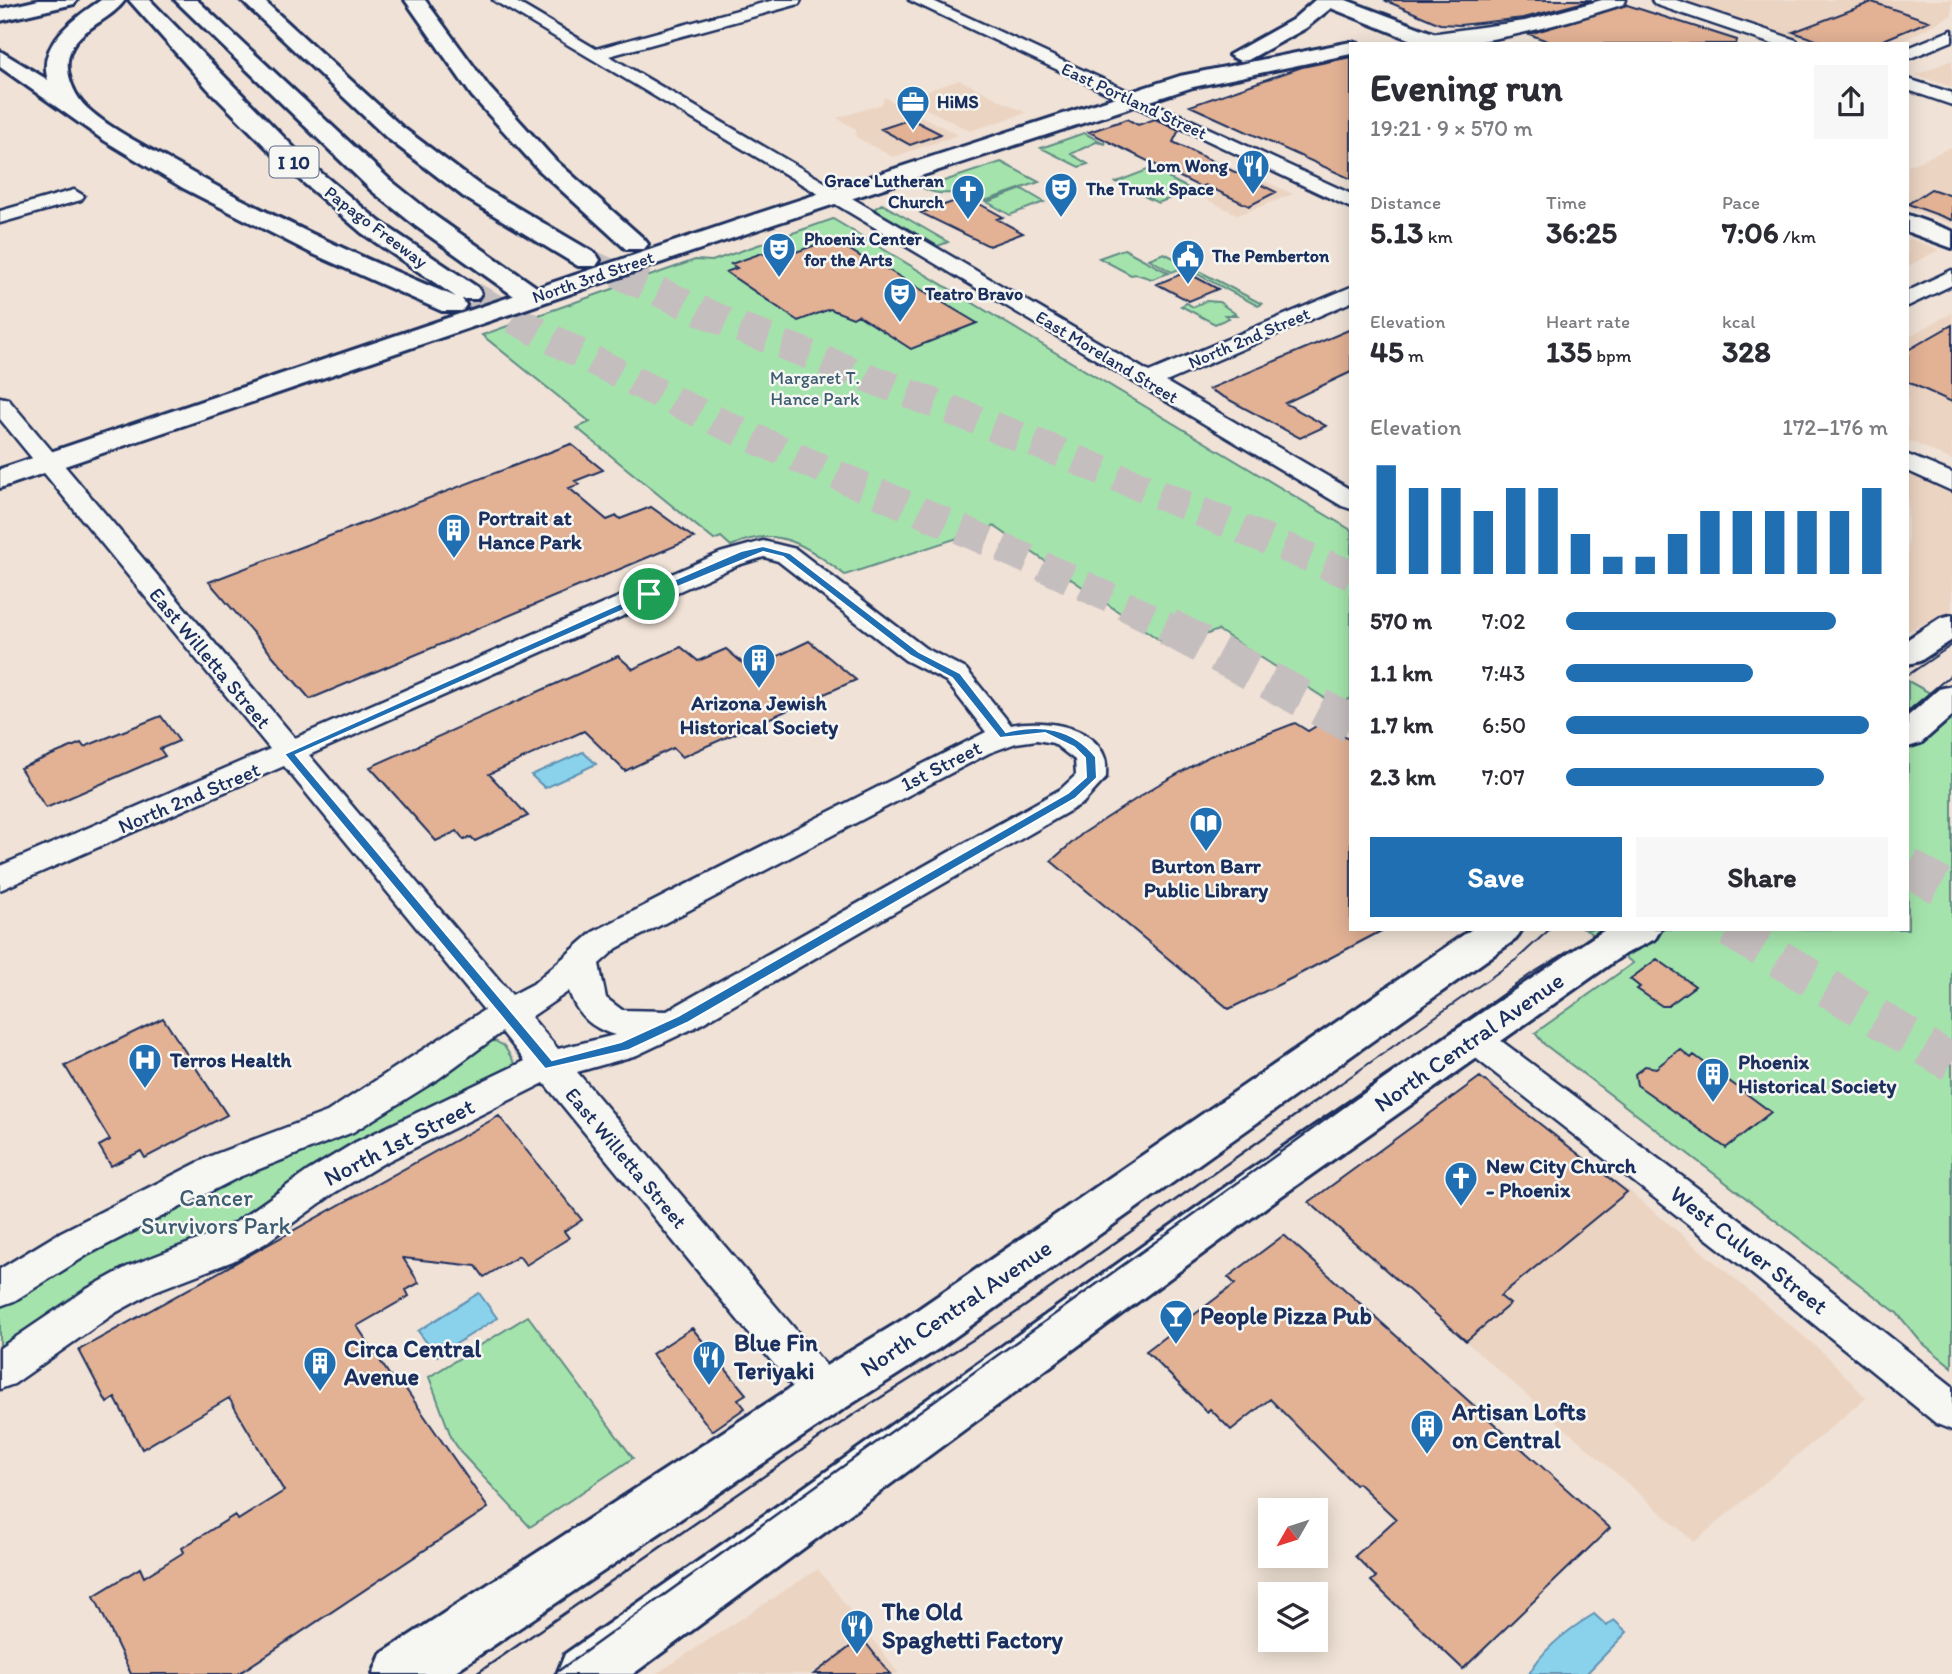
<!DOCTYPE html>
<meta charset="utf-8">
<style>
:root{--surface:#fff;--page:#f7f7f7;--text:#2b2b33;--muted:#7c7c81;--accent:#1f6fb2}
body{margin:0;font-family:Itim,sans-serif;background:var(--page);color:var(--text);height:100vh;display:flex;flex-direction:column;font-size:26px;white-space:nowrap}
*{box-sizing:border-box;margin:0}
p{font-size:23px;color:var(--muted)}
.icon{flex:none;width:38px;height:38px;fill:none;stroke:currentColor;stroke-width:2;stroke-linecap:round;stroke-linejoin:round}
.map{position:relative;flex:1;overflow:hidden}
.drawer{position:absolute;left:1349px;top:42px;width:560px;height:889px;display:flex;flex-direction:column;background:var(--surface);border-radius:0px;box-shadow:0 4px 18px #0003}
.drawer>*{flex:none}
.needle{width:46px;rotate:231deg}
.fabs{position:absolute;left:1258px;top:1498px;display:grid;gap:14px}
.fabs a{display:grid;place-items:center;width:70px;height:70px;border-radius:0px;background:var(--surface);box-shadow:0 4px 18px #0003;font-size:35px}
.pin{position:absolute;display:grid;place-items:center;width:60px;height:60px;color:#fff;margin:-30px;border:4px solid #fff;border-radius:50%;box-shadow:0 2px 7px #0007}
.round{display:grid;place-items:center;flex:none;width:74px;height:74px;border-radius:0px;background:var(--page)}
.overview{display:flex;align-items:center;justify-content:space-between;height:119px;padding:0 21px}
h1{font-size:38px;font-weight:800;line-height:52px}
.stats{display:grid;grid-template-columns:repeat(3,1fr);gap:10px;height:119px;padding:7px 21px}
.stats div{display:grid;align-content:center}
.stats b{font-size:30px;font-weight:800}
.stats small{font-size:19px;font-weight:400}
.stats p{font-size:19px}
.chart{height:196px;padding:14px 21px}
.chart p{display:flex;justify-content:space-between}
.chart svg{width:100%;height:126px;margin-top:7px;stroke:var(--accent);stroke-width:6}
.primary-button{display:flex;gap:14px;margin-top:auto;padding:14px 21px}
.primary-button a{flex:1;height:80px;border-radius:0px;background:var(--accent);color:#fff;font-size:28px;font-weight:800;line-height:80px;text-align:center}
.primary-button a+a{background:var(--page);color:var(--text)}
ul{padding:0 21px;list-style:none;font-size:23px}
li{display:grid;grid-template-columns:112px 84px 1fr;align-items:center;height:52px}
li i{height:18px;border-radius:9px;background:var(--accent)}
.map>svg:first-child{display:block}
</style>
<div class="map">
<svg width="1952" height="1674" viewBox="0 0 1952 1674">
<rect width="100%" height="100%" fill="#f0e2d6"/>
<filter id="ink" filterUnits="userSpaceOnUse"><feTurbulence type="fractalNoise" baseFrequency=".0143" numOctaves="2"/><feDisplacementMap in="SourceGraphic" scale="14" xChannelSelector="R" yChannelSelector="G"/><feConvolveMatrix kernelMatrix="1 2 1 2 8 2 1 2 1" color-interpolation-filters="sRGB"/></filter>
<g filter="url(#ink)">
<path fill="#ecd4c2" d="M1674,0H1952V15L1897,44H1804Z
M1952,60V87L1916,75Z
M960,80L1026,113L970,131L905,98Z
M884,97L958,135L893,157L856,137V129L837,118L882,104Z
M1952,147V224L1908,208V166Z
M1258,178L1293,194L1238,215L1204,198Z
M1908,238L1939,250L1908,266Z
M1952,313V460L1908,440V337Z
M1908,473L1952,494V611L1908,631Z
M1480,1077L1628,1190L1741,1284L1826,1355L1866,1398L1694,1542L1307,1202Z
M818,1569L899,1674H656Z"/>
<path fill="#a4e4ac" stroke="#608a85" stroke-width="2" d="M1084,133L1106,144L1096,142L1071,154L1088,164L1079,167L1041,148Z
M1001,162L1039,182L985,201L968,192C952,193 937,196 923,188Z
M1150,169L1192,190L1158,203L1116,182Z
M1022,189L1044,202L1010,215L987,202Z
M882,204L948,242L938,246L874,209Z
M833,219L1351,530V698L1337,706L1218,630L1171,648L994,526L845,575C808,547 778,523 731,546L721,537L714,540L577,428L590,422L482,335L695,260L712,261Z
M1124,249L1169,273L1152,279L1136,274L1131,275L1099,258Z
M1164,253L1262,304L1258,306L1184,267L1172,272L1149,259Z
M1206,301L1219,302L1237,315H1225L1229,318L1215,324L1181,306L1187,303L1193,307Z
M1908,681L1952,705V1367L1921,1342L1897,1313L1544,1044L1535,1033L1633,963L1585,929H1908Z
M495,1041L504,1046L518,1068L0,1363V1308L58,1263L484,1042Z
M528,1316L633,1458L530,1527L463,1455L452,1439L429,1377Z"/>
<path fill="#8ad2ec" stroke="#5e91b3" stroke-width="2" d="M583,752L596,764L545,788L531,775Z
M479,1293L497,1318L437,1356L418,1331Z
M1594,1614L1607,1626L1614,1620L1627,1632L1586,1674H1529C1543,1648 1569,1629 1594,1614Z"/>
<path fill="#e3b295" stroke="#1b2f5e" stroke-width="2" d="M1384,0H1592L1524,18L1460,25L1440,24Z
M1872,2L1929,21L1874,44H1827L1793,32Z
M1627,5L1737,40L1736,44H1555L1529,34Z
M1351,57V179L1190,106L1302,67Z
M911,119L941,134L910,145L881,129Z
M1127,119L1138,125L1155,119L1179,130L1173,142L1276,192L1249,206L1205,185L1200,187L1089,132Z
M1931,189L1952,196V220L1908,204Z
M967,197L1003,217L997,219L1023,233L989,246L921,213Z
M827,241L837,242L871,263L875,262L977,323L911,349L858,315L853,318L830,309L798,321L726,272L737,268L731,264L762,253L769,257L781,253L785,256Z
M1186,272L1218,289L1189,301L1157,284Z
M1952,325V402L1908,382V350Z
M1351,329V372L1285,403L1326,426L1300,438L1209,389Z
M571,444L603,470L575,481L580,484L569,488L607,520L617,516L620,519L651,507L694,538L310,699L209,582Z
M809,641L856,680L682,757L673,748L625,771L584,731L489,774L528,816L475,841L471,837L464,840L457,831L436,841L370,767L618,656L633,669L681,647L698,661L726,649L746,666L753,662L757,666Z
M161,716L179,741L160,749L165,756L46,808L20,768L81,743L84,747Z
M1323,722L1351,741V929H1385L1292,978L1229,1009L1051,861L1082,834L1156,786L1210,756L1295,723L1308,731Z
M1657,959L1695,986L1668,1006H1662L1637,989L1640,987L1630,979Z
M163,1018L227,1115L145,1158L141,1151L111,1166L99,1146L110,1140L65,1066Z
M1680,1049L1691,1058L1694,1055L1771,1112L1726,1148L1637,1085L1635,1074L1645,1066L1656,1068Z
M1480,1077L1627,1192L1500,1296L1510,1304L1466,1341L1309,1202Z
M499,1116L582,1220L564,1231L569,1238L526,1265L519,1256L484,1277L476,1266L403,1258L419,1283L406,1290L409,1296L357,1326L398,1388L403,1385L488,1508L238,1674H131L94,1596L140,1568L144,1577L184,1552L182,1548L235,1515L238,1520L284,1491L229,1398L142,1449L115,1398L107,1403L79,1350Z
M1284,1235L1610,1528L1463,1669L1371,1581L1376,1577L1355,1556L1396,1519L1358,1483L1355,1485L1270,1399L1231,1430L1210,1409L1207,1412L1146,1351L1235,1284L1228,1277Z
M692,1328L746,1394L738,1399L745,1408L712,1431L652,1354Z
M862,1638L890,1674H814Z"/>
<g fill="none" stroke-linecap="round" stroke-linejoin="round">
<path stroke="#c5bebe" stroke-width="24" stroke-dasharray="24 11" stroke-linecap="butt" d="M587,260L621,275"/>
<path stroke="#c5bebe" stroke-width="30" stroke-dasharray="30 15" stroke-linecap="butt" d="M617,273L728,323L1051,449L1351,575
M473,297C560,344 648,390 738,431C882,497 1030,555 1171,629"/>
<path stroke="#c5bebe" stroke-width="38" stroke-dasharray="38 19" stroke-linecap="butt" d="M1168,627L1351,724
M1908,867L1952,893
M1730,929L1952,1063"/>
<defs>
<path id="minor" d="M493,0H513L596,49L774,0H801L799,4L609,56L1149,372L1351,287V302L1166,382L1351,490V509L1342,506Z
M909,0H931L1351,194V208Z
M1602,0H1626L1624,4C1578,19 1470,52 1424,43L1421,39L1430,34L1525,21Z
M1652,0H1676L1796,40L1799,44H1772L1654,4Z
M1952,30V41L1908,59V48Z
M1908,79L1952,93V105L1908,90Z
M74,190L84,196L81,200L0,223V211Z
M1952,270V285L1908,306V291Z
M0,397L8,399L295,738L720,553L763,541L796,549L925,648L966,669L1011,725C1038,719 1092,724 1104,756C1107,762 1106,771 1106,778L1083,803L694,1028L637,1055L577,1072L839,1381L845,1394L839,1407L824,1413L809,1407L544,1083L382,1164L334,1193L264,1244L233,1261L155,1291L115,1313L14,1384L0,1389V1348L87,1289L127,1267L205,1237L236,1222L308,1171L356,1142L525,1061L502,1032L438,1079L353,1132L239,1177L89,1254L14,1301L0,1306V1269L61,1232L213,1155L327,1112L484,1010L284,766L0,890V866L270,749L0,419ZM764,557L778,561L905,660L946,681L986,732L593,932L533,984L512,995L309,755L738,565ZM1037,740L1053,743L1075,760L1076,775L1061,789L667,1011L622,1010L606,998L599,964L617,948L989,753L1016,743ZM569,991C577,1015 591,1028 615,1035L558,1049L531,1017Z
M1908,455L1952,473V491L1908,471Z
M1476,1027L1488,1031L1780,1250L1952,1386V1430L1937,1424L1752,1274L1464,1049L1458,1040L1464,1031Z"/>
<path id="tertiary" d="M1315,0H1346L1449,39L1452,44H1421L1331,8L1306,28L1248,60L1240,61L1229,55L1292,20Z
M1351,42L1359,44H1351V54L1193,87L774,224L0,488V469L756,214L1180,76Z
M1908,215L1952,231V248L1908,232Z"/>
<path id="primary" d="M39,0H77L74,4L0,21V9Z
M1952,615V640L1920,661L1908,664V639L1940,618Z
M1952,686V716L1921,743L1908,747V716L1939,689Z
M1472,929H1522L1516,939L938,1349L842,1410L451,1674H373L381,1654L806,1378L904,1319Z
M1605,929H1661L1655,939L1623,955L1277,1199L633,1674H557L565,1654L803,1488L1245,1173Z"/>
<path id="motorway" d="M101,0H125C109,23 73,28 68,60C66,76 75,97 87,108C111,130 145,146 173,162C264,214 359,257 456,297L362,233L291,172L209,90L129,0H150L308,162L380,222L477,287L481,293L477,299H462L466,305L462,311H442L311,253L183,188L102,139L0,67V51L48,80C36,44 76,17 101,0Z
M175,0H197L390,180L435,216L542,291L546,297L542,303H524L417,227L372,191Z
M241,0H263L402,127L482,187L596,254L600,260L596,266H578L464,197L386,137Z
M405,0H425L488,86L554,159L644,239L648,244L644,249H626L538,169L472,96Z"/>
</defs>
<use href="#minor" stroke="#1b2f5e" stroke-width="5"/>
<use href="#tertiary" stroke="#1b2f5e" stroke-width="6"/>
<use href="#primary" stroke="#1b2f5e" stroke-width="6"/>
<use href="#motorway" stroke="#1b2f5e" stroke-width="6"/>
<use href="#minor" fill="#f6f6f2" fill-rule="evenodd"/>
<use href="#tertiary" fill="#f6f6f2" fill-rule="evenodd"/>
<use href="#primary" fill="#f6f6f2" fill-rule="evenodd"/>
<use href="#motorway" fill="#f6f6f2" fill-rule="evenodd"/>
<path stroke="#1b2f5e" stroke-width="2" d="M1908,675L1952,645
M1908,711L1952,674
M1337,1086L1517,959L1550,929
M1373,1086L1531,974L1605,929"/>
<path stroke="#1b2f5e" stroke-width="2.5" d="M476,1674L853,1415L1014,1314L1340,1084
M554,1674L1375,1084"/>
</g>
</g>
<path fill="#1f6fb2" stroke="#fff" stroke-width="2" fill-rule="evenodd" d="M763,546L790,553L919,652L960,673L1006,732C1040,723 1073,728 1096,757L1097,778L1076,798L687,1023L629,1050L545,1069L284,754L646,592L741,551ZM763,552L783,557L911,656L952,678L1000,738L1045,733L1074,747L1085,758L1086,777L1068,793L678,1016L621,1042L552,1060L296,755L653,597Z"/>
<defs>
<symbol id="office-pin" viewBox="-11 -11 22 30"><path d="M0 17L-7.5 6A9.5 9.5 0 1 1 7.5 6Z" fill="#1f6fb2" stroke="#f6f6f2"/><path d="M-6-3h4V-5.5h4V-3h4V5H-6ZM-1-4.5V-3h2v-1.5ZM-6 0V1H6V0Z" fill="#fff"/></symbol>
<symbol id="restaurant-pin" viewBox="-11 -11 22 30"><path d="M0 17L-7.5 6A9.5 9.5 0 1 1 7.5 6Z" fill="#1f6fb2" stroke="#f6f6f2"/><path d="M-5-6h1v4h1v-4h1v4h1v-4h1v5L-1.5 .5V6h-2V.5L-5-1ZM5-6V6H3V1.5H1.5Q1.5-4 5-6Z" fill="#fff"/></symbol>
<symbol id="theatre-pin" viewBox="-11 -11 22 30"><path d="M0 17L-7.5 6A9.5 9.5 0 1 1 7.5 6Z" fill="#1f6fb2" stroke="#f6f6f2"/><path d="M-5-5.5Q0-4 5-5.5V0Q5 5 0 6Q-5 5-5 0ZM-3.3-2.5H-1v1.5H-3.3ZM1-2.5H3.3v1.5H1ZM-2.8 1Q0 5.5 2.8 1Z" fill="#fff"/></symbol>
<symbol id="church-pin" viewBox="-11 -11 22 30"><path d="M0 17L-7.5 6A9.5 9.5 0 1 1 7.5 6Z" fill="#1f6fb2" stroke="#f6f6f2"/><path d="M-1.2-6h2.4v3.5h3.3v2.4h-3.3V6h-2.4V-.1h-3.3v-2.4h3.3Z" fill="#fff"/></symbol>
<symbol id="civic-pin" viewBox="-11 -11 22 30"><path d="M0 17L-7.5 6A9.5 9.5 0 1 1 7.5 6Z" fill="#1f6fb2" stroke="#f6f6f2"/><path d="M-.6-6.5H3V-4.5H.6V-3L4-1V1h2V6H-6V1h2V-1L-.6-3ZM-1.2 2.5V6h2.4V2.5Z" fill="#fff"/></symbol>
<symbol id="building-pin" viewBox="-11 -11 22 30"><path d="M0 17L-7.5 6A9.5 9.5 0 1 1 7.5 6Z" fill="#1f6fb2" stroke="#f6f6f2"/><path d="M-4-6H4V6H1V3H-1V6H-4ZM-2.5-4.3h1.7v1.8h-1.7ZM.8-4.3h1.7v1.8H.8ZM-2.5-1h1.7V.8h-1.7ZM.8-1h1.7V.8H.8Z" fill="#fff"/></symbol>
<symbol id="library-pin" viewBox="-11 -11 22 30"><path d="M0 17L-7.5 6A9.5 9.5 0 1 1 7.5 6Z" fill="#1f6fb2" stroke="#f6f6f2"/><path d="M-6-4Q-3-5.5-.7-3.5V5Q-3 3-6 4ZM6-4Q3-5.5 .7-3.5V5Q3 3 6 4Z" fill="#fff"/></symbol>
<symbol id="hospital-pin" viewBox="-11 -11 22 30"><path d="M0 17L-7.5 6A9.5 9.5 0 1 1 7.5 6Z" fill="#1f6fb2" stroke="#f6f6f2"/><path d="M-5-5h3v3.5h4V-5h3V5h-3V1.5h-4V5h-3Z" fill="#fff"/></symbol>
<symbol id="bar-pin" viewBox="-11 -11 22 30"><path d="M0 17L-7.5 6A9.5 9.5 0 1 1 7.5 6Z" fill="#1f6fb2" stroke="#f6f6f2"/><path d="M-6-5H6L.8 .8V4.5H3.5V6h-7V4.5H-.8V.8Z" fill="#fff"/></symbol>
</defs>
<g fill-rule="evenodd">
<use href="#office-pin" x="894" y="83" width="38" height="52"/>
<use href="#restaurant-pin" x="1234" y="147" width="38" height="52"/>
<use href="#theatre-pin" x="1042" y="170" width="38" height="52"/>
<use href="#church-pin" x="949" y="172" width="38" height="52"/>
<use href="#theatre-pin" x="760" y="230" width="38" height="52"/>
<use href="#civic-pin" x="1169" y="237" width="38" height="52"/>
<use href="#theatre-pin" x="881" y="275" width="38" height="52"/>
<use href="#building-pin" x="435" y="511" width="38" height="52"/>
<use href="#building-pin" x="740" y="641" width="38" height="52"/>
<use href="#library-pin" x="1187" y="804" width="38" height="52"/>
<use href="#hospital-pin" x="126" y="1041" width="38" height="52"/>
<use href="#building-pin" x="1694" y="1055" width="38" height="52"/>
<use href="#church-pin" x="1442" y="1159" width="38" height="52"/>
<use href="#bar-pin" x="1157" y="1297" width="38" height="52"/>
<use href="#restaurant-pin" x="690" y="1338" width="38" height="52"/>
<use href="#building-pin" x="301" y="1344" width="38" height="52"/>
<use href="#building-pin" x="1408" y="1407" width="38" height="52"/>
<use href="#restaurant-pin" x="838" y="1607" width="38" height="52"/>
</g>
<g text-anchor="middle" stroke-width="5" stroke-linejoin="round" paint-order="stroke">
<g font-size="18" fill="#1b2f5e" stroke="#f6f6f2">
<text transform="translate(1134 101) rotate(25)" y="6">East Portland Street</text>
<text transform="translate(376 227) rotate(37)" y="6">Papago Freeway</text>
<text transform="translate(593 277) rotate(-19)" y="6">North 3rd Street</text>
<text transform="translate(1249 338) rotate(-23)" y="6">North 2nd Street</text>
<text transform="translate(1107 357) rotate(31)" y="6">East Moreland Street</text>
</g>
<g font-size="18" font-weight="bold" fill="#1b2f5e" stroke="#f6f6f2" text-anchor="start">
<text x="937" y="108">HiMS</text>
<text x="1228" y="172" text-anchor="end">Lom Wong</text>
<text x="944" y="187" text-anchor="end">Grace Lutheran<tspan x="944" dy="21">Church</tspan></text>
<text x="1086" y="195">The Trunk Space</text>
<text x="804" y="245">Phoenix Center<tspan x="804" dy="21">for the Arts</tspan></text>
<text x="1212" y="262">The Pemberton</text>
<text x="925" y="300">Teatro Bravo</text>
</g>
<g font-size="18" fill="#3d5c72" stroke="#f6f6f2">
<text x="815" y="384">Margaret T.<tspan x="815" dy="21">Hance Park</tspan></text>
</g>
<rect fill="#f6f6f2" stroke="#5d6b8a" stroke-width="2" x="269.5" y="146.5" width="49" height="31" rx="5"/>
<g font-size="19" font-weight="bold" fill="#1b2f5e">
<text x="294" y="169">I 10</text>
</g>
<g font-size="21" font-weight="bold" fill="#1b2f5e" stroke="#f6f6f2" text-anchor="start">
<text x="478" y="525">Portrait at<tspan x="478" dy="24">Hance Park</tspan></text>
<text x="759" y="710" text-anchor="middle">Arizona Jewish<tspan x="759" dy="24">Historical Society</tspan></text>
<text x="1206" y="873" text-anchor="middle">Burton Barr<tspan x="1206" dy="24">Public Library</tspan></text>
<text x="170" y="1067">Terros Health</text>
<text x="1738" y="1069">Phoenix<tspan x="1738" dy="24">Historical Society</tspan></text>
<text x="1486" y="1173">New City Church<tspan x="1486" dy="24">- Phoenix</tspan></text>
</g>
<g font-size="21" fill="#1b2f5e" stroke="#f6f6f2">
<text transform="translate(210 658) rotate(50)" y="7">East Willetta Street</text>
<text transform="translate(941 766) rotate(-27)" y="7">1st Street</text>
<text transform="translate(189 798) rotate(-23)" y="7">North 2nd Street</text>
<text transform="translate(626 1158) rotate(50)" y="7">East Willetta Street</text>
</g>
<g font-size="24" fill="#1b2f5e" stroke="#f6f6f2">
<text transform="translate(1469 1042) rotate(-35)" y="8">North Central Avenue</text>
<text transform="translate(399 1142) rotate(-27)" y="8">North 1st Street</text>
<text transform="translate(1749 1250) rotate(38)" y="8">West Culver Street</text>
<text transform="translate(956 1308) rotate(-34)" y="8">North Central Avenue</text>
</g>
<g font-size="24" fill="#3d5c72" stroke="#f6f6f2">
<text x="216" y="1206">Cancer<tspan x="216" dy="28">Survivors Park</tspan></text>
</g>
<g font-size="24" font-weight="bold" fill="#1b2f5e" stroke="#f6f6f2" text-anchor="start">
<text x="1200" y="1324">People Pizza Pub</text>
<text x="734" y="1351">Blue Fin<tspan x="734" dy="28">Teriyaki</tspan></text>
<text x="344" y="1357">Circa Central<tspan x="344" dy="28">Avenue</tspan></text>
<text x="1452" y="1420">Artisan Lofts<tspan x="1452" dy="28">on Central</tspan></text>
<text x="882" y="1620">The Old<tspan x="882" dy="28">Spaghetti Factory</tspan></text>
</g>
</g>
</svg>
<div class="fabs">
<a><svg class="needle" viewBox="-14 -14 28 28"><path d="M0-13l5 13h-10z" fill="#e53935"/><path d="M0 13l5-13h-10z" fill="#7c7c81"/></svg></a>
<a><svg class="icon" aria-label="layers" viewBox="0 0 24 24"><path d="M12 4l9 5-9 5-9-5zM3 14l9 5 9-5"/></svg></a>
</div>
<div class="pin" style="left:649px;top:594px;background:#1e9e55"><svg class="icon" aria-label="arrive" viewBox="0 0 24 24"><path d="M6 21V4h12l-3 4 3 4H6"/></svg></div>
<section class="drawer">
<div class="overview"><div><h1>Evening run</h1><p>19:21 · 9 × 570 m</p></div><a class="round"><svg class="icon" aria-label="share" viewBox="0 0 24 24"><path d="M12 15V3M7 8l5-5 5 5M5 13v7h14v-7"/></svg></a></div>
<div class="stats">
<div><p>Distance</p><b>5.13<small> km</small></b></div>
<div><p>Time</p><b>36:25</b></div>
<div><p>Pace</p><b>7:06<small> /km</small></b></div>
</div>
<div class="stats">
<div><p>Elevation</p><b>45<small> m</small></b></div>
<div><p>Heart rate</p><b>135<small> bpm</small></b></div>
<div><p>kcal</p><b>328</b></div>
</div>
<div class="chart"><p><span>Elevation</span>172–176 m</p>
<svg viewBox="0 0 160 44" preserveAspectRatio="none"><path d="M5 44V6M15 44V14M25 44V14M35 44V22M45 44V14M55 44V14M65 44V30M75 44V38M85 44V38M95 44V30M105 44V22M115 44V22M125 44V22M135 44V22M145 44V22M155 44V14"/></svg>
</div>
<ul>
<li><b>570 m</b>7:02<i style="width:84%"></i></li>
<li><b>1.1 km</b>7:43<i style="width:58%"></i></li>
<li><b>1.7 km</b>6:50<i style="width:94%"></i></li>
<li><b>2.3 km</b>7:07<i style="width:80%"></i></li>
</ul>
<div class="primary-button"><a>Save</a><a>Share</a></div>
</section>
</div>
